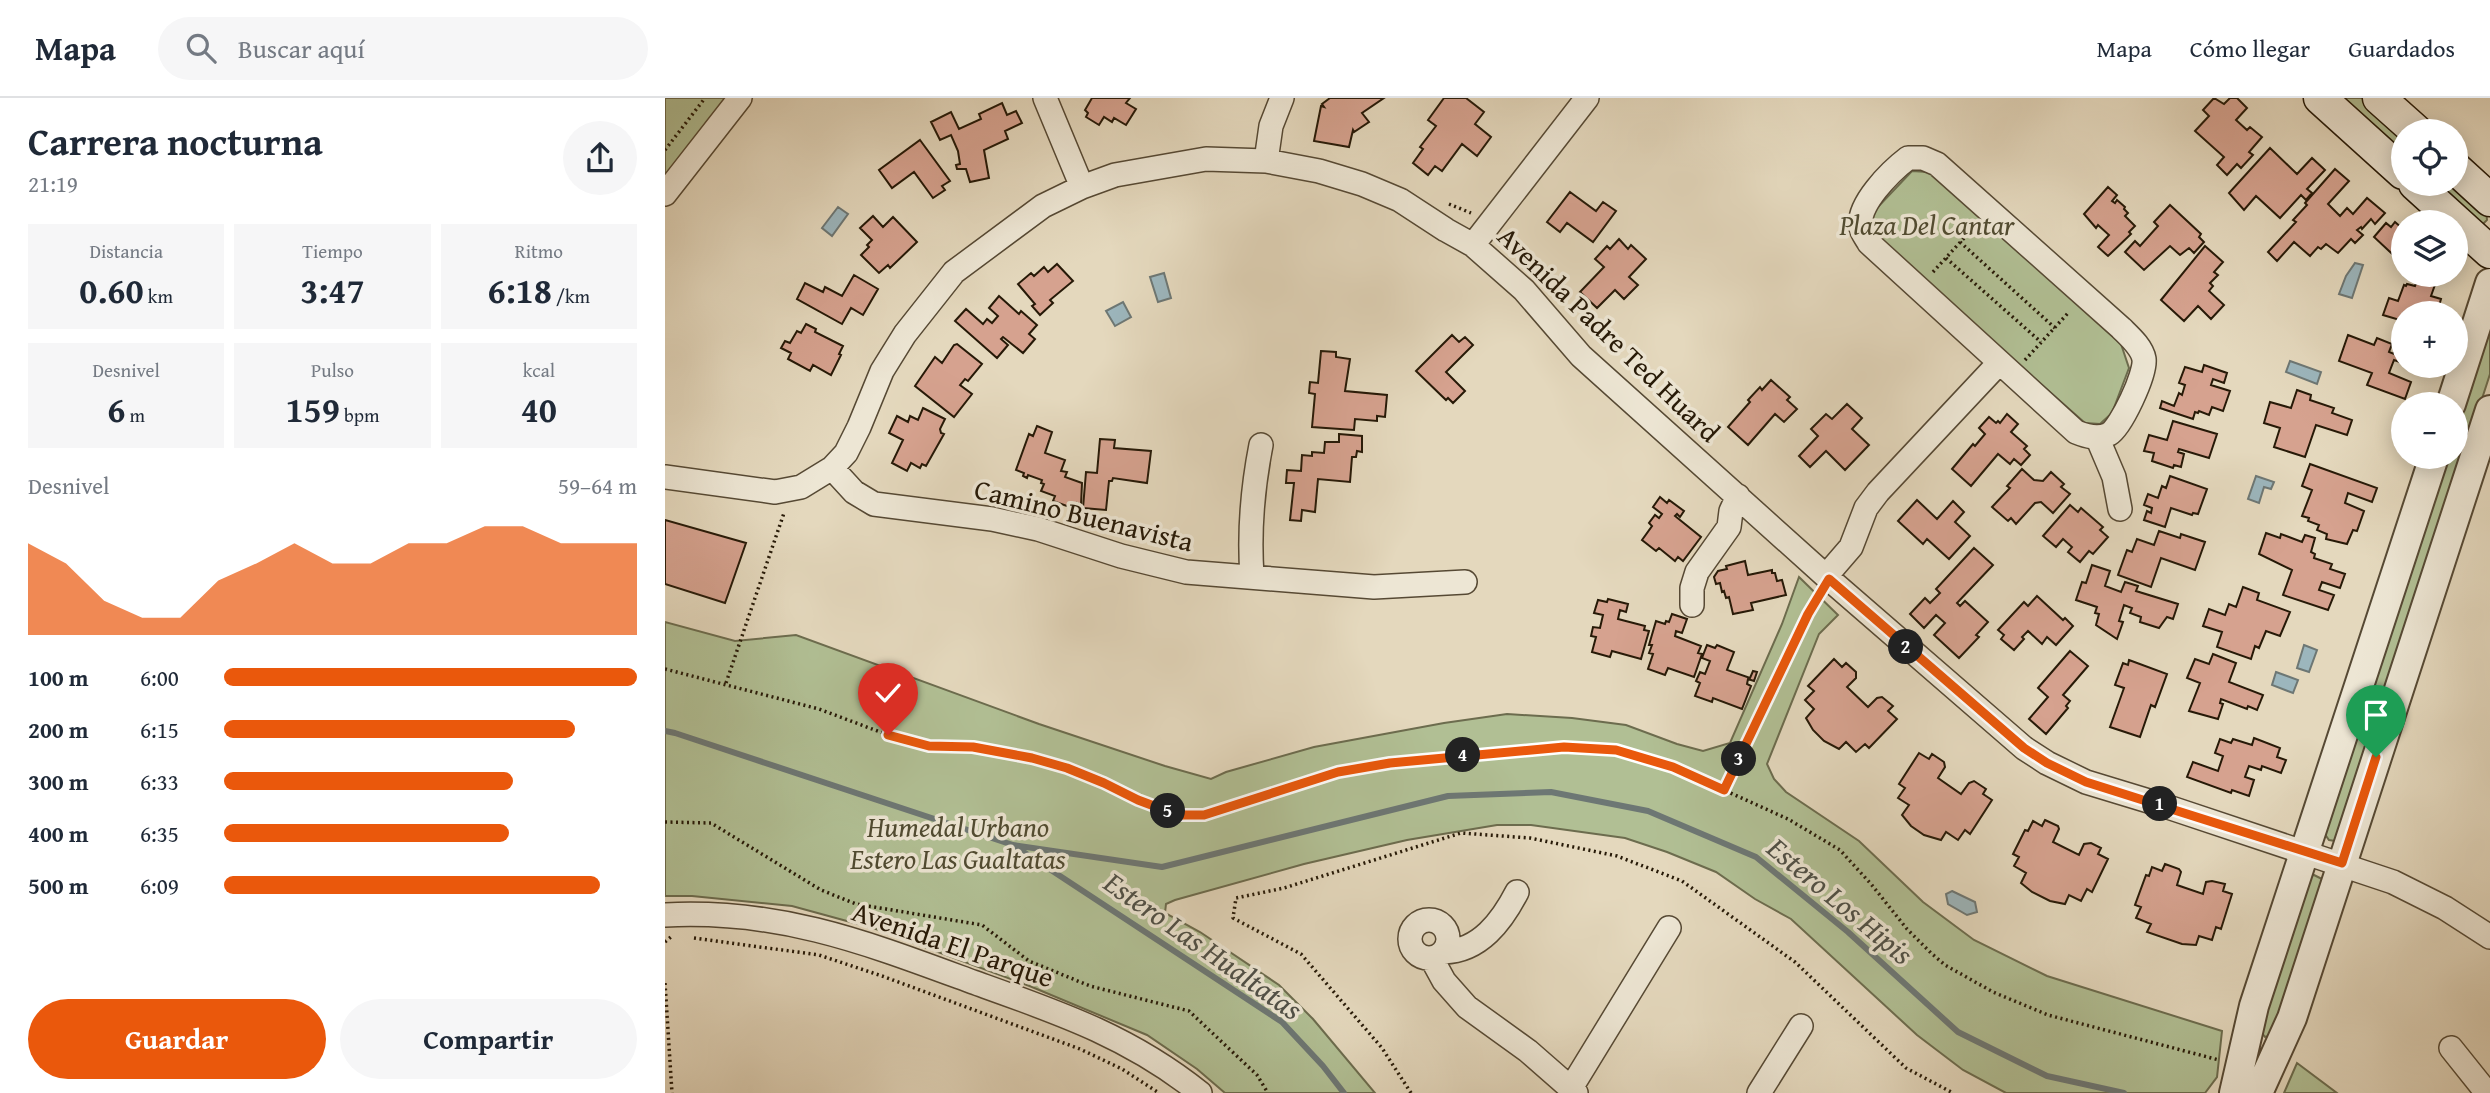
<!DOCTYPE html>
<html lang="es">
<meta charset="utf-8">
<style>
:root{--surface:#fff;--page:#f6f6f7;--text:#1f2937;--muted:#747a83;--line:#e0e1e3;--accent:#ea580c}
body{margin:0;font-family:"Gentium Book Plus",serif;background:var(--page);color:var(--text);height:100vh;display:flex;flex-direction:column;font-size:26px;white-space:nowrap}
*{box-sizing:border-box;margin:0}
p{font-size:23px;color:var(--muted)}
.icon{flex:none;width:38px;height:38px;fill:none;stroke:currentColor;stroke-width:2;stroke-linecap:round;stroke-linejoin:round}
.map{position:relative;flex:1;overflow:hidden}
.panel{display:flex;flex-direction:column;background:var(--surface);width:665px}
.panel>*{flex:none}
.controls{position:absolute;left:1726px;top:21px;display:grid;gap:14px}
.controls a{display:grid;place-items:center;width:77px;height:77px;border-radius:50%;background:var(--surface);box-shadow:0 4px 18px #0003;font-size:35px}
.pin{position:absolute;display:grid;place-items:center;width:60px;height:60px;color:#fff;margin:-72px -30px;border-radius:50% 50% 50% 0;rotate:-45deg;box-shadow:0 0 7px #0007}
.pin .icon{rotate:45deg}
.km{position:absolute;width:35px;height:35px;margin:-18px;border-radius:50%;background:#222;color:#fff;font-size:19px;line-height:35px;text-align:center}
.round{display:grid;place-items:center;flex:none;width:74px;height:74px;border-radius:37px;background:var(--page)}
.overview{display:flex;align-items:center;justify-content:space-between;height:119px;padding:0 28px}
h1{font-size:38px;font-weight:700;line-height:52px}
.stats{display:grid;grid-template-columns:repeat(3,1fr);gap:10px;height:119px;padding:7px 28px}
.stats div{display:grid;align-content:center;border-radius:0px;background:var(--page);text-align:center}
.stats b{font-size:35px;font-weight:700}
.stats small{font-size:19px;font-weight:400}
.stats p{font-size:19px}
.chart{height:196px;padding:14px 28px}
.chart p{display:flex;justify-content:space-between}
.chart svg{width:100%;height:126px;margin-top:7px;fill:var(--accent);opacity:.7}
.cta{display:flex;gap:14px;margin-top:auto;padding:14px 28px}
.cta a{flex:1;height:80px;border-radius:42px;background:var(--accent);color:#fff;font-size:28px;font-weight:700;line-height:80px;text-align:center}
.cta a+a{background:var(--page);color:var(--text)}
ul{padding:0 28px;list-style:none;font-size:23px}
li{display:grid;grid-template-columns:112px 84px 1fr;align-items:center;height:52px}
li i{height:18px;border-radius:9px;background:var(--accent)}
header{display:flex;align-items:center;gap:42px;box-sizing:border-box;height:98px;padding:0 35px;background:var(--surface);border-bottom:2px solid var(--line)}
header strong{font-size:33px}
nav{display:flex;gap:38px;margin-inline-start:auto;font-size:24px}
.search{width:490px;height:63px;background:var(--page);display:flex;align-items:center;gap:18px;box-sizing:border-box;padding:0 24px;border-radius:38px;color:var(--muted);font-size:26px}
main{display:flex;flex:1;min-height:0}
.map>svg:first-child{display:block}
</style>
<header>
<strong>Mapa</strong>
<div class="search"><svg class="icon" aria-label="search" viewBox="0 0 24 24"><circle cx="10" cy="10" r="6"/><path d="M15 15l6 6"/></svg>Buscar aquí</div>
<nav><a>Mapa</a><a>Cómo llegar</a><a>Guardados</a></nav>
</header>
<main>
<section class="panel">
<div class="overview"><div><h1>Carrera nocturna</h1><p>21:19</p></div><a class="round"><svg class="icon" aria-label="share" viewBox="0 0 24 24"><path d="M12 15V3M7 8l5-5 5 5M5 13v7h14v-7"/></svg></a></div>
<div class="stats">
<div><p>Distancia</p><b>0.60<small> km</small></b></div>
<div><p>Tiempo</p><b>3:47</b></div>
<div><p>Ritmo</p><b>6:18<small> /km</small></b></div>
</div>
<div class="stats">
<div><p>Desnivel</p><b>6<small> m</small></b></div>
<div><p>Pulso</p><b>159<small> bpm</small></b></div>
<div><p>kcal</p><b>40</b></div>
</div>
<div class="chart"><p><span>Desnivel</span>59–64 m</p>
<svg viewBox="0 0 160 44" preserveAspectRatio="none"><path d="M0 44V12L10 19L20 32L30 38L40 38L50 25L60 19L70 12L80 19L90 19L100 12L110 12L120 6L130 6L140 12L150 12L160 12V44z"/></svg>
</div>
<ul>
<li><b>100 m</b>6:00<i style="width:100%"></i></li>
<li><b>200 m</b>6:15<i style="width:85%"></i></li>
<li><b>300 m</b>6:33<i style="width:70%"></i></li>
<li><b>400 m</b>6:35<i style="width:69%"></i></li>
<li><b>500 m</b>6:09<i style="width:91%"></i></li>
</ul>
<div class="cta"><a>Guardar</a><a>Compartir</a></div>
</section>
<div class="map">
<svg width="1825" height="995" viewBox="0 0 1825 995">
<rect width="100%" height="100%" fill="#e4d8bd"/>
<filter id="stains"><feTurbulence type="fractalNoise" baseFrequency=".00286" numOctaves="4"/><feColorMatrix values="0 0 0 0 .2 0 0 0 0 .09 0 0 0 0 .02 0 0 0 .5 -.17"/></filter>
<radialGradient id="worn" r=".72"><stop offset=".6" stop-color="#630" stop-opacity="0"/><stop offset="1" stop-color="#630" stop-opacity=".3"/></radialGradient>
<path fill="#b1bf94" stroke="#6c6c4e" stroke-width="2" d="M0,0H61L0,81Z
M1674,0H1698L1738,36V58Z
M1247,73L1263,74L1280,83L1456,246L1464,270L1447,315L1435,326L1420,325L1212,142L1205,121L1210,112Z
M1768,86H1790L1821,113L1822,122L1817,127Z
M1825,221V276L1675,739L1670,743L1664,742L1659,735L1780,359H1790V327Z
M1134,479L1173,517L1154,536L1102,666L1109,681L1121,694L1194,743L1258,804L1309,842L1382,878L1557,933L1552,979L1540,995H1341L1298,972L1252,937L1126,821L1090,801L1051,774L1002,754L960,740L866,727H832L742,742L639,766L510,802L501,806L500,815L535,834L614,887L648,921L710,995H560L532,971L482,937L367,889L211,831L127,808L27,798H0V524L70,543L131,537L374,626L500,668L546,681L561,674L649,649L779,625L842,616L907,620L961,627L1012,646L1038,653L1065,645L1117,526Z
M1649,777L1657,781L1658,788L1611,929L1604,938L1600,939L1595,933L1645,778Z
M1632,965L1672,995H1619Z"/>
<path fill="#9cb6bd" stroke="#6d7774" stroke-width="2" d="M173,109L183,116L167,138L157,130Z
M1690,165L1698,167L1687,200L1674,196L1681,178Z
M499,175L506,200L493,204L485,179Z
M458,204L466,219L450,228L441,213Z
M1625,263L1656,274L1652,286L1621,274Z
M1591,378L1609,384L1606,391L1599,389L1594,405L1583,401Z
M1639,547L1652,552L1644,574L1632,570Z
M1611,574L1633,582L1628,595L1607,587Z
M1287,793L1310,804L1312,814L1302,817L1283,806L1281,796Z"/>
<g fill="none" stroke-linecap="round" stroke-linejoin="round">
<path stroke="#6d7774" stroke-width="6" d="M0,633L10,635L348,747L617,924L658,968L679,995
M348,747L497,769L783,698L886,694L983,713L1091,759L1183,834L1293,934L1382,978L1459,995"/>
</g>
<path fill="#d6a28f" stroke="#261907" stroke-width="2" d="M427,0H465L461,5L471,11L461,27L449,20L447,24L439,19L434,27L421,19L423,15L420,12Z
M665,0H719L697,15L704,24L689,34L688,32L684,49L649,43L656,8L659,9L657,6Z
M779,0H801L819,14L810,26L826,39L812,58L797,46L777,73L770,68L763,77L748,65L758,51L755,49L771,28L763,22Z
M1549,0L1559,6L1565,0H1572L1582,10L1571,22L1582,32L1585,29L1597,39L1584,54L1588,57L1576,70L1572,66L1562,77L1552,67L1559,59L1530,33L1544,18L1538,12Z
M337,5L342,17L351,13L357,25L340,33L343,41L319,52L324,80L305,84L301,71H292L291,67L295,66L293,53L286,37L275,42L266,24L286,14L294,31L316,21L314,16Z
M255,42L285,83L277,88L280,92L268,100L249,74L227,90L214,72Z
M1605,50L1632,76L1647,60L1660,72L1642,91L1647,95L1641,102L1636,97L1615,120L1591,98L1579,112L1564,95Z
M1670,71L1684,83L1663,106L1675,118L1682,110L1688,116L1702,100L1720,115L1710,126L1706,121L1697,131L1696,129L1692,132L1698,137L1690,145L1686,141L1673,155L1661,146L1656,151L1653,149L1645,158L1629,144L1612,163L1603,154L1631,124L1628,122L1642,107L1640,105Z
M1443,89L1452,97L1447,103L1450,105L1452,102L1460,109L1459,111L1463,115L1460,118L1470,128L1464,134L1466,136L1443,158L1433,149L1444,137L1433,127L1431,130L1419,116Z
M905,94L931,113L938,104L951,113L928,144L902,125L895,134L882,124Z
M1505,107L1536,136L1534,139L1539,144L1529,155L1524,150L1515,157L1505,148L1479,172L1460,154L1470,143L1475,148L1493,128L1489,124Z
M208,118L218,129L228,119L252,144L225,170L223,167L214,175L196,157L204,149L202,147L207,142L195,130Z
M1730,124L1738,131V166L1709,139L1721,125L1726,129Z
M954,141L963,151L966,147L981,161L964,179L973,187L959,201L950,192L932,210L915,194L939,169L930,161L942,148L945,151Z
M1540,148L1558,164L1549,174L1553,177L1545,185L1548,188L1544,193L1559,207L1546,221L1533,208L1519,223L1496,202Z
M392,166L408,183L385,202L388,205L375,217L367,208L370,206L353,186L366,175L369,178L379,169L383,174Z
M189,177L213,191L198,217L186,210L177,226L132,201L140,185L158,194L160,189L177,198Z
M1749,177H1767L1772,181L1766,198L1776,201L1772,215H1738V223L1718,217L1724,200L1733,203L1739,187L1741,188L1742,186L1750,188L1753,180Z
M334,198L354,216L356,213L372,227L364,236L370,241L358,255L338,239L336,241L343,247L332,260L290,223L301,211L318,226L322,221L327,225L333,218L324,210Z
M141,226L151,231L150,234L178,248L174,256L176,257L166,277L148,267L145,273L123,261L126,255L116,250L120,243L125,245L132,233L136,235Z
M787,237L794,244L800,239L808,247L781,274L800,293L788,305L783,300L781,302L751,273Z
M1683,237L1709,247L1712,240L1727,246L1724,254L1729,256L1731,248L1738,251V265L1729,262L1724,275L1746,284L1740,301L1702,287L1707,275L1674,263Z
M292,246L317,266L303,283L300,281L295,287L307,296L289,319L250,288L270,259L277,265L289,247Z
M656,253L671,254V259L685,261L680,293L722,297L720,319L712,318V323L690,321L689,332L647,329L650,296L644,295L645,284L653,285Z
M1539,267L1562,275L1559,285L1548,281L1546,287L1565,293L1558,313L1547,309L1544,317L1534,313L1533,315L1530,314L1528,321L1495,310L1497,303L1509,308L1514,295L1517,297L1520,287L1514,285L1520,269L1537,274Z
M1106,282L1125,299L1122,302L1132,311L1119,324L1110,316L1083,347L1063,329L1085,304L1083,302L1095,289L1097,292Z
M1632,292L1646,297L1645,302L1669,310L1667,315L1687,322L1682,337L1651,327L1640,359L1609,349L1615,330L1599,325L1605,304L1626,310Z
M1182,306L1197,320L1187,331L1204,347L1180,372L1161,353L1145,369L1134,358L1153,338L1146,331L1161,316L1167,321Z
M258,310L280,321L275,331L276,335L279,336L261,368L257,366L255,370L246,365L242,373L227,365L238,342L224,335L232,318L243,324L245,318L253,322Z
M1342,316L1353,326L1346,334L1362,348L1359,351L1365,357L1356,367L1349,361L1345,366L1333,356L1306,388L1287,371L1308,346L1310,348L1320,336L1314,330L1324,319L1331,325L1333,323L1335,325Z
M1508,323L1552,336L1544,360L1514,351L1513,354L1519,356L1516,369L1509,367L1508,370L1487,363L1489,355L1479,353L1484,337L1502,342Z
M372,328L387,334L380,355L400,362L396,373L402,374L400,379L417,385L416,407L412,405L410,411L388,403L390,398L376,393L379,386L376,385L377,382L363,377L362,380L358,378L359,375L351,372L364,336L368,338Z
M674,336L697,338V354L692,353L691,359H687L685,384L653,381L650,414L637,412L636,423L625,422L629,385H621L622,372L636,373L637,357L647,358V354L659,355L660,344H674Z
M435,341L450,342L449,350L486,353L482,385L448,380L447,383H444L441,412L418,410L421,374L432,375Z
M1645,366L1712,390L1707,404L1683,395L1680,405L1699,413L1692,433L1688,432L1682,446L1661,441L1662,436L1652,432L1654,427L1643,423L1644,420L1637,418L1647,392L1637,388Z
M1357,371L1369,382L1378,383L1386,374L1399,386L1396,389L1405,396L1388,415L1376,404L1370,405L1351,426L1346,420L1343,423L1327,409L1345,390L1342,388Z
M1505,378L1542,391L1533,416L1528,415L1527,417L1506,410L1500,429L1479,422L1482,413L1486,415L1487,410L1479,407L1483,396L1493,400L1497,388L1501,390Z
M995,399L1002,405L1004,402L1019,413L1015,419L1012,416L1010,418L1036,439L1018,463L1013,459L1010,463L994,450L991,453L977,442L987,428L984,425L990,417L994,420L997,416L988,409Z
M1252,402L1272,421L1288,403L1299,414L1290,424L1305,438L1284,461L1262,441L1258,446L1233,423Z
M1405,407L1413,414L1416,410L1438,429L1435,432L1443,439L1428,456L1424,453L1415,464L1403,454L1407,449L1398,441L1391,449L1378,438Z
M0,422L81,445L60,505L0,486Z
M1494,433L1515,440L1516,436L1540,444L1530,472L1496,460L1486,489L1453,477L1462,452L1467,454L1472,441L1489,447Z
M1601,435L1615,440L1616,436L1637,444L1640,437L1650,440L1646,454L1650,456L1649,460L1667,466L1665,471L1680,476L1675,490L1657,484L1654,492L1669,497L1663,512L1618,497L1627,472L1594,456Z
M1309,450L1328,467L1292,505L1295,508L1300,503L1323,524L1311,537L1314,539L1294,560L1269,537L1280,525L1271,517L1259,530L1245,516L1260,500L1265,505L1275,495L1271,491Z
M1080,463L1083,477L1107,472V475H1110L1112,483L1117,482L1121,497L1086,505L1088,512L1068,516L1064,499L1061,500L1059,493L1057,494L1055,485L1051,486L1049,479L1053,473L1062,471L1061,468Z
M1427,467L1445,473L1440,488L1456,494L1460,484L1473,488L1471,493L1513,506L1508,521L1502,519L1494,530L1475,524L1476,519L1465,515L1467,510L1459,507L1454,523L1458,524L1452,541L1431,527L1434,516L1430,515L1432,509L1411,502L1417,484L1421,485Z
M1578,489L1594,495L1592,502L1625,514L1615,538L1601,533L1594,550L1590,548L1586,561L1552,549L1557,534L1538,528L1544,511L1560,517L1564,506L1571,509Z
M1372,498L1398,522L1400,520L1408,528L1391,547L1382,539L1377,546L1363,533L1357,539L1359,541L1349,552L1336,541L1339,537L1333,532L1359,504L1363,508Z
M943,501L963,506L961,514L955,512L953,521L980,528L979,532L984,533L976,561L947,553L945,559L927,554L931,539L926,538L928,529L935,530L938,517L929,515L933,502L942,504Z
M1007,516L1022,521L1017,535L1011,533L1010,538L1036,548L1033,555L1037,556L1029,579L1003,570L1000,577L983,571L988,556L984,555L987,547H984L991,523L1000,526L1001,523L1004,524Z
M1042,547L1050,550L1052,547L1069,554L1062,572L1085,580L1088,573L1092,574L1089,583L1083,581L1082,586L1086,588L1077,611L1048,600L1047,604L1030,598L1035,585L1031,583L1035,574L1040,576L1045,563L1037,560Z
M1405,553L1423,568L1398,597L1405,603L1401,608L1403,610L1381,636L1364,621L1383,599L1373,590Z
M1548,556L1571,565L1564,584L1598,597L1592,612L1583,608L1582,611L1556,601L1555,605L1558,606L1553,621L1524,613L1535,585L1522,580L1530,561L1544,566Z
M1169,561L1177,569L1181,565L1191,574V580L1182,589L1203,609L1212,600L1217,599L1228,608L1223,613L1232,621L1204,650L1200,646L1191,654L1181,644L1174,651L1159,643L1148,632L1141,620L1149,611L1140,602L1149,593L1143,588Z
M1464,562L1502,576L1490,609L1486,607L1475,639L1445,629L1459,590L1450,587L1458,565L1463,567Z
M1589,640L1615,650L1612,659L1621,662L1616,675L1597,668L1596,672L1584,668L1580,679L1589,682L1584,698L1567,692L1566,695L1522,679L1528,664L1553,673L1558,658L1550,655L1555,641L1566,645L1568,641L1587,647Z
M1254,655L1264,661L1267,656L1279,664L1280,669L1273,680L1296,696L1304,685L1309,683L1321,691L1318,696L1327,702L1305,736L1300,732L1293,742L1281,734L1276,742L1259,737L1246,728L1237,717L1244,707L1233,700L1240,690L1234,686Z
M1380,722L1393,728L1394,731L1388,744L1414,757L1419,746L1426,745L1436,750L1433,756L1443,761L1427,794L1422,791L1416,803L1404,797L1400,806L1385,803L1367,794L1356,785L1361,775L1349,768L1354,759L1348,756L1360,732L1363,733L1368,723L1377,728Z
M1500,766L1514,771L1516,774L1512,787L1538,796L1541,784L1547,783L1560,786L1558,793L1567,796L1556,831L1551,829L1547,842L1534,838L1531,847L1517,846L1482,834L1486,826L1471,820L1476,809L1470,807L1481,777L1484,778L1487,769L1497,773Z"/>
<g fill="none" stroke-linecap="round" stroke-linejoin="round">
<defs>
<path id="minor" d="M380,0L417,89
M1243,60H1258L1272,66L1456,230C1464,238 1477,249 1479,261C1481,276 1456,329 1444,336C1433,342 1421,338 1411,334L1204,145C1202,141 1197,135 1196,130C1191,107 1226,73 1243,60Z
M601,63L606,28L617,0
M0,96L75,0
M808,147L922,0
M1432,339L1449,379L1455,411
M167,370L189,394L209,406L327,421L373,431L456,458L521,474L709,489L800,484
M0,379L110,394L136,389L167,370L181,355L194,329L217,273L240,236L289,174L378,108L417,89L450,77L541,61L601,63L654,73L697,86L735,102L781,132L808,147L859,192L916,258L1164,481L1359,650L1382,665L1421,684L1500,708L1728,784L1780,810L1825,839
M587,478C584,436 588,388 596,347
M1161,478L1186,449L1201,410L1213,394L1334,265
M1027,507V490L1032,474L1064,429L1066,413L1073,398
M0,817C116,811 202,845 308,884C392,914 464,938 535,995
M745 841a19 19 0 1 1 38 0a19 19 0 1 1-38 0Z
M779,854C815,853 837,823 852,794
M767,861L779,883L802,909L863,953L911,995
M1786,950L1822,995
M906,990L1004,830
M1094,995L1136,928"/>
<path id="tertiary" d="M1786,306L1825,185
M1569,995L1589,908L1769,359
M1593,995L1627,920L1825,312"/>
<path id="secondary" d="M1655,0L1738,75
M1714,0L1751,33
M1790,70L1825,102
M1750,86L1825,154"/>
</defs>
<use href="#minor" stroke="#564934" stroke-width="26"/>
<use href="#tertiary" stroke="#564934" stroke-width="32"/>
<use href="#secondary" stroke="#261907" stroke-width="35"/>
<path stroke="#261907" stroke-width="3.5" stroke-dasharray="2 3.5" stroke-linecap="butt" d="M0,52L40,0
M784,106L806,115
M1295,144L1390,230
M1281,160L1376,244
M1268,174L1310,128
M1360,262L1404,214
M0,571L154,611L223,637L264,648L308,649L367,660L402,670L439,685L473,702L513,717H539L673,674L725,665L899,649L951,652L1008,669L1123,721L1175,752L1206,786L1242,831L1266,855L1280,867L1328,894L1383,917L1554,962
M61,585L119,415
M1059,692L1143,516L1154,500
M0,724L46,725L156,792L191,806L317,827L364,863L425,888L524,913L592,977L603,995
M29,840L154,857L217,878L415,951L457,971L494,995
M0,844L7,838
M0,885L7,995
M746,995L717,950L636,856L568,820L571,800L619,790L796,735L865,740L952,758L1017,783L1130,864L1241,970L1288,995"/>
<use href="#minor" stroke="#ede6d4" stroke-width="23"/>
<use href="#tertiary" stroke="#ede6d4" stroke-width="28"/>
<use href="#secondary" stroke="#ede6d4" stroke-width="32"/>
</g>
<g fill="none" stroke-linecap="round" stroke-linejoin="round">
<defs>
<path id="route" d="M223,637L264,648L308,649L367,660L402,670L439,685L473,702L513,717H539L673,674L725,665L899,649L951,652L1008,669L1059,692L1143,516L1164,481L1359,650L1382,665L1421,684L1677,765L1711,659"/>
</defs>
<use href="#route" stroke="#fff" stroke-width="14"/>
<use href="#route" stroke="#ea580c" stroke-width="9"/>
</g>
<g text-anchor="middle" stroke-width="7" stroke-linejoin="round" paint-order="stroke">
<g font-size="28" font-style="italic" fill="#504b31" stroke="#ede6d4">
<text x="1262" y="137">Plaza Del Cantar</text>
<text x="293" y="739">Humedal Urbano<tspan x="293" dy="32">Estero Las Gualtatas</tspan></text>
</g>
<g font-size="28" fill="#261907" stroke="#ede6d4">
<text transform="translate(944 236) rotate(44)" y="10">Avenida Padre Ted Huard</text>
<text transform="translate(419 417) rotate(14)" y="10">Camino Buenavista</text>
<text transform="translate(288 846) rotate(19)" y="10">Avenida El Parque</text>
</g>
<g font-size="30" font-style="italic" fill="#4f5047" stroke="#ede6d4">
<text transform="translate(1175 803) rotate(40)" y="10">Estero Los Hipis</text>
<text transform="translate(538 848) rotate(35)" y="10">Estero Las Hualtatas</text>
</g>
</g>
<rect width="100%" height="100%" filter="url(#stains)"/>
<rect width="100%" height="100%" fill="url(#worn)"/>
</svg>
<div class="controls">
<a><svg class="icon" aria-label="locate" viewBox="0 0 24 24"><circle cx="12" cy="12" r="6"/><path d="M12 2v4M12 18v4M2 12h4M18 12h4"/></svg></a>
<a><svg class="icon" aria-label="layers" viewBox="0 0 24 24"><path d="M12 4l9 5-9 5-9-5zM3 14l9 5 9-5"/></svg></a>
<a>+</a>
<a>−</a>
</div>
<div class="pin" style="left:1711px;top:659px;background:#1e9e55"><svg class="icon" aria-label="arrive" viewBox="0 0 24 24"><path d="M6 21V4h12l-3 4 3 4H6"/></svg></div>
<div class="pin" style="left:223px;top:637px;background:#d93025"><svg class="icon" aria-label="check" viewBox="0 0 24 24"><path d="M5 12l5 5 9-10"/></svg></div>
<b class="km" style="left:1495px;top:706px">1</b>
<b class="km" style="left:1241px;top:549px">2</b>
<b class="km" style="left:1074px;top:661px">3</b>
<b class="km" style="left:798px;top:657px">4</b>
<b class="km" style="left:503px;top:713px">5</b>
</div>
</main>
